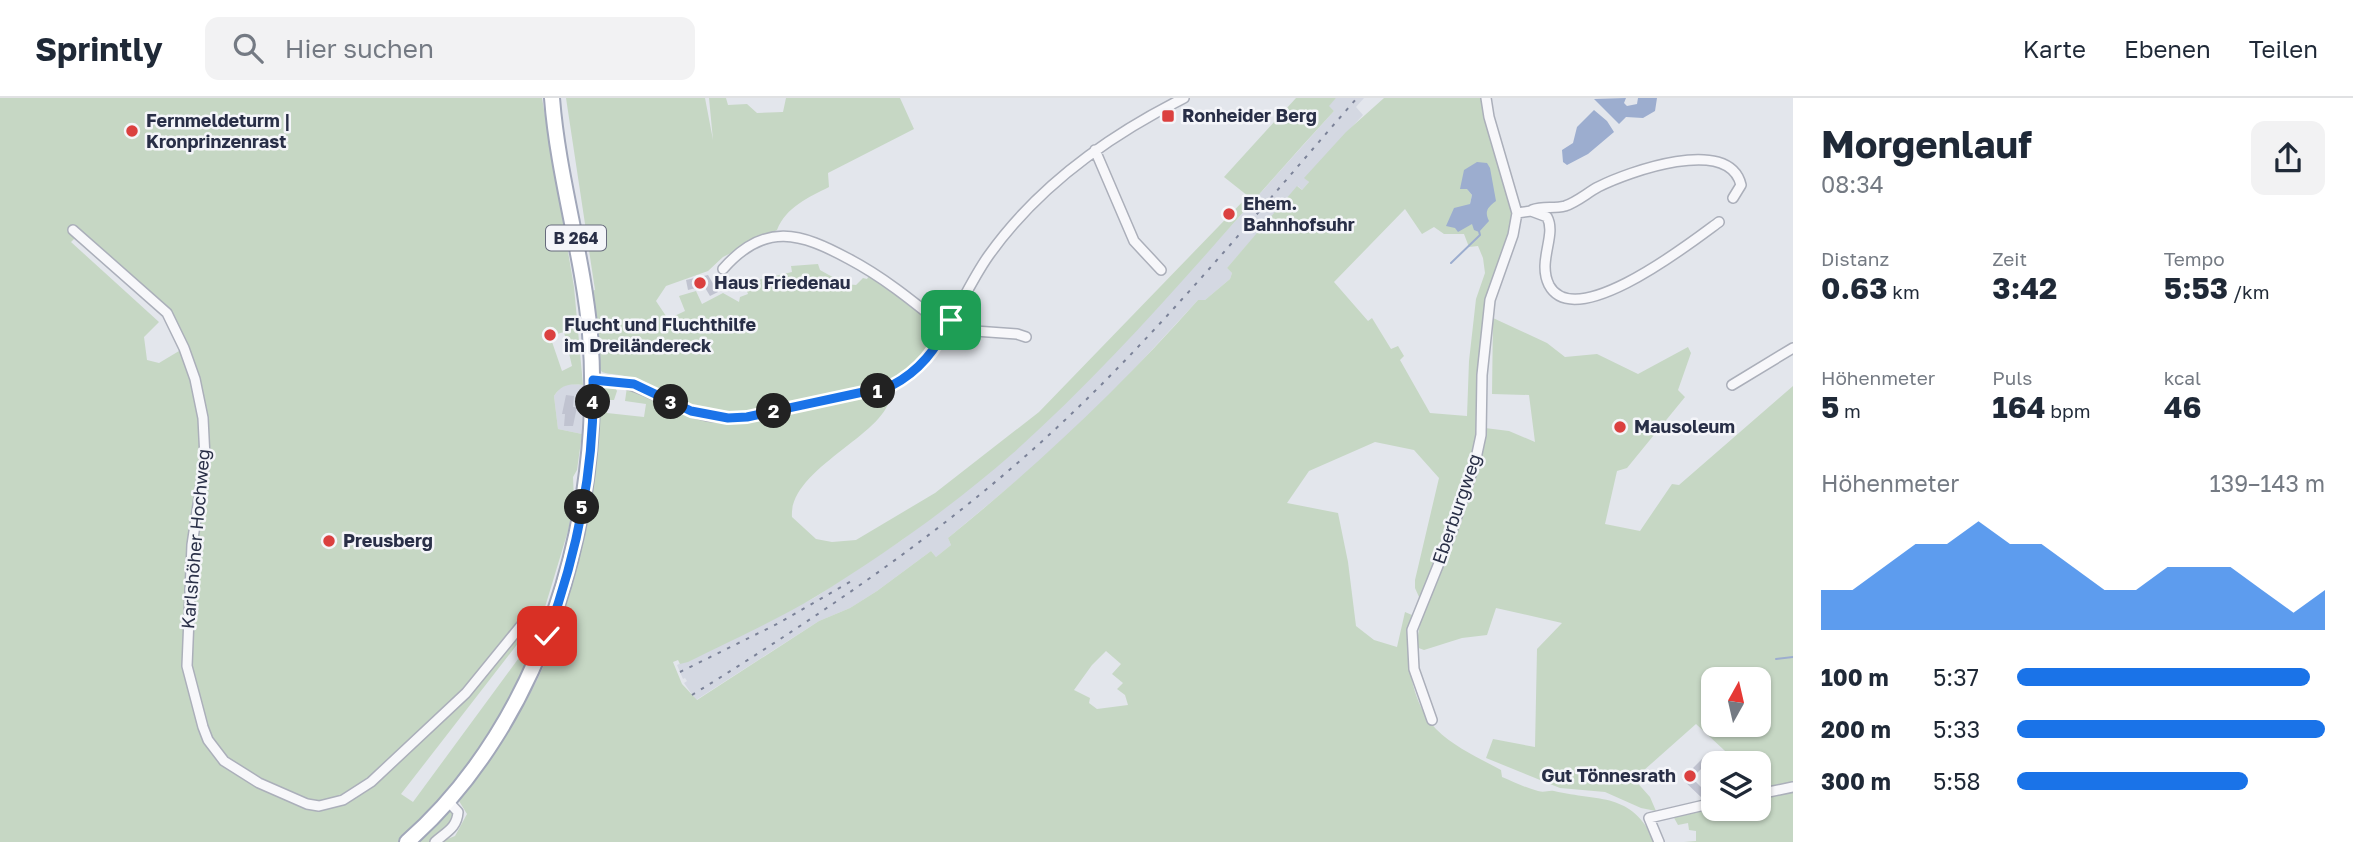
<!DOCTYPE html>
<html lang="de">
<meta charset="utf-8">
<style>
:root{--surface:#fff;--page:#f2f2f3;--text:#1f2937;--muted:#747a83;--line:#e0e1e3;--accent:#1a73e8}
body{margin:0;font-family:"Golos Text",sans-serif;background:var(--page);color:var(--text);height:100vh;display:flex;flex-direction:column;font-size:26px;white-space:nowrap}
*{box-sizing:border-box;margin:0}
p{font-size:23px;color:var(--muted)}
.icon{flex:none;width:38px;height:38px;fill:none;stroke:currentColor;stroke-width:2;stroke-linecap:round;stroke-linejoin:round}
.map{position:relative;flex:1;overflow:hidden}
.sheet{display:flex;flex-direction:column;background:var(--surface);width:560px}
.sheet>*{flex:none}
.needle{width:46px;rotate:8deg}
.controls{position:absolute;left:1701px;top:569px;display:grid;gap:14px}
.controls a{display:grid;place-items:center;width:70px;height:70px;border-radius:14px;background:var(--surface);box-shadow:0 2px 5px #0004;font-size:35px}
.pin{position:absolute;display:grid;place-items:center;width:60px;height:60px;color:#fff;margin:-30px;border-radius:14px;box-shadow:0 4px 10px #0006}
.km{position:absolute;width:35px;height:35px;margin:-18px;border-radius:50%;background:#222;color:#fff;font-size:19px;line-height:35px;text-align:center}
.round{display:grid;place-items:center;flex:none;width:74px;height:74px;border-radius:14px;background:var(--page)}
.head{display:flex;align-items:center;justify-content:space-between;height:119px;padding:0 28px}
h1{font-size:38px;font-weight:700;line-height:52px}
.metrics{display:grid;grid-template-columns:repeat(3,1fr);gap:10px;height:119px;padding:7px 28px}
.metrics div{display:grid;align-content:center}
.metrics b{font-size:30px;font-weight:700}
.metrics small{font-size:19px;font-weight:400}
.metrics p{font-size:19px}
.chart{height:196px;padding:14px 28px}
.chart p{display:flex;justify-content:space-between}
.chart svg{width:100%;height:126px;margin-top:7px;fill:var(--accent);opacity:.7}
ul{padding:0 28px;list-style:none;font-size:23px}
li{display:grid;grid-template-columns:112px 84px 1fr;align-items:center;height:52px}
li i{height:18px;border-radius:9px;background:var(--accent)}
header{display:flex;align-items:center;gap:42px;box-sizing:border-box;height:98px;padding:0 35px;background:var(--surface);border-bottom:2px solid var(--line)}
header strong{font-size:33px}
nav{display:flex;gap:38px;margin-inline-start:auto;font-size:24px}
.search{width:490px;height:63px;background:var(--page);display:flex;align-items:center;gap:18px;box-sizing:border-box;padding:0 24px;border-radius:14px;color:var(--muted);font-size:26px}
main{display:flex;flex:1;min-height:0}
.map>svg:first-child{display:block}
</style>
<header>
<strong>Sprintly</strong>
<div class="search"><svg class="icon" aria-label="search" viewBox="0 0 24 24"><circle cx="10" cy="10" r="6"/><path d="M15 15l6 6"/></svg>Hier suchen</div>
<nav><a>Karte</a><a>Ebenen</a><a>Teilen</a></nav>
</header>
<main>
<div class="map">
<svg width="1793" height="744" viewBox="0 0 1793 744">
<rect width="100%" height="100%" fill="#e3e6ec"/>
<path fill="#d4d8e2" d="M1336,0H1364L1356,9L1363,17L1305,80L1309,84L1302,92L1298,88L1227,170L1232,175L1230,181L1205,202H1198L1124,282L1058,348L948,440L951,447L936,459L931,453L877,493L850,510L819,523L696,602L684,585L687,583L685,580L683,581L677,567L814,500L902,442L1010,357L1047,323L1221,139L1334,13L1328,8Z
M568,286L583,287L582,336L558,331L554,298L560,290Z"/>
<path fill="#c6d7c4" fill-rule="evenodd" d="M0,0H542L574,189L583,287C569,286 562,286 554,298L558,331L582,336L577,372L573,379L574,402L568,433L542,519L545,522C512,606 465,683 398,744H0ZM78,137L173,224L184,250L159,265L147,262L144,239L159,224L71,144ZM564,234L572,268L562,273L550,238ZM519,544L525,551L521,557L413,704L401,696Z
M566,0H705L713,42L709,0H726L728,7L747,6L757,15L783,14L786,0H900L914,31L828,75L829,89C809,99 786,109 777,132L723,159L708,173L666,188L656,203L668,221L685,213L679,198L696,193L702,206L723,195L739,204L740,199L748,196L744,185L792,174L791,168L818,166L820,172L845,186L856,187L863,180L867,181L870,176L942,229L922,260L905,276L877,288L746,314C698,317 671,296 628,279C620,276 611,277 602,274L599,269L590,193L595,192Z
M1296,0H1336L1329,8L1334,13C1228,128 1129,252 1012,356C951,409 884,457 815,499C775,523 730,543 688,564L680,566L678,562L673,564L682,586L697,602L819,523L850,510L877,493L931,453L936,459L951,447L948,440C1039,366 1120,290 1198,202H1205L1230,181L1232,175L1227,170L1297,88L1302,92L1309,84L1304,80L1346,34L1384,0H1484L1486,23L1512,117L1497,180L1488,251L1485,330L1509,333L1535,344L1529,297L1492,296L1493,220L1547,245L1565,259L1597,256L1638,276L1688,249L1691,255L1678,292L1685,299L1627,370L1617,373L1605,426L1640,433L1672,386L1679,387L1793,288V686L1759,693V665H1738L1696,626L1634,681L1650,699L1656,713L1641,710L1605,694L1560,690L1486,660L1493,641L1535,649L1537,551L1562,525L1496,510L1487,537L1462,540L1424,552L1416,549L1423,508L1415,490V482L1439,380L1414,352L1375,344L1309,373L1287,405L1338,415L1348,464L1356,528L1374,542L1397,549L1405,514L1412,517C1404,553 1409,602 1436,631C1454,649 1479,660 1501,672L1502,679C1514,684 1526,690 1538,693C1545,695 1548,692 1554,693C1600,704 1631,693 1655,744H419L450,713L455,720L451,727L435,738L445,742L455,738L467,716L459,703C484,666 511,631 532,592C572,516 583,431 598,347C601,329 597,312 600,294L606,288L614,287L617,293L614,302H607V315L644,319L646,306L625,303L627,289L709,321L822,307L890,294C894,334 788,369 792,419L816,441L832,444L856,442L935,395L1039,314L1248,98L1224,79ZM1467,91L1488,109C1484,124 1468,128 1455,130L1470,106L1472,97ZM1405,111L1422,136L1434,129L1444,136H1464L1469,149L1478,148L1483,160L1485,175L1476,201L1469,263L1467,318L1430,315L1400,262L1404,258L1398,248L1391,251L1372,220L1368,223L1334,184ZM1106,553L1121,566L1112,576L1123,585L1117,591L1125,597L1128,607L1097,611L1089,605L1090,600L1074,592L1092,567ZM1713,581H1759V626H1713Z
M1793,692V744H1684L1696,743V733L1689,732L1688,725L1678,727L1673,718L1713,709L1759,710V699Z"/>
<path fill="#9cadcf" d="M1626,0L1624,5L1627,8L1637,6L1638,0H1657L1655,13L1643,20L1626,19L1619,26L1594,1Z
M1594,12L1607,23L1614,34L1588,56L1567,67L1563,64L1562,52L1573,45L1577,29Z
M1477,64L1487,65L1490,70L1496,103C1488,109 1484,113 1489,123L1479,134L1474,132L1472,126L1458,134L1455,130L1446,128L1454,110L1470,106L1472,97L1467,91H1460L1464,72Z"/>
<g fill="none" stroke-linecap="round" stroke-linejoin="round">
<path stroke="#9cadcf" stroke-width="2" d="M1451,165L1480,137L1479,133
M1776,561L1793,559"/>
</g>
<path fill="#c0c3d0" d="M708,177L718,194L710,198L704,188L688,192L686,182Z
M566,297L574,298L573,309H577L573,328H564L565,316H562Z
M1705,658L1713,665V676L1705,667L1692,680L1705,693L1713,684V692L1702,700L1682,681Z"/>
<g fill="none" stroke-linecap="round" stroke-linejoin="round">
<defs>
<path id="minor" d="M1095,52L1134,143L1161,172
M1532,112C1543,108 1554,111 1565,108C1577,104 1587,95 1598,89C1628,74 1729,37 1741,87L1733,100
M1517,115L1531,113L1547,119C1557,137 1537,163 1549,187C1575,236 1693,143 1719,124
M73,132L167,215L184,250L195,281L203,320L205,360L192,447L187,568L203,629L208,642L224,663L259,685L307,706L319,708L343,702L371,684L466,595L528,519L541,514L554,516
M723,171C765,123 801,135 849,161C885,180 915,205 946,230
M951,222L975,233L1017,236L1026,239
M593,282C644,281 664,309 708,318C721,320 735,319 747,319L891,288C943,261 957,202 989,157C1039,87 1108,38 1184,0
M1732,287L1793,250
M1432,622L1414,571L1412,532L1452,433L1475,365L1481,337L1482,277L1490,202L1513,137L1517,115L1489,19L1486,0
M1759,696L1793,689
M435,744C446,734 457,730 458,714L447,702
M1659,744L1649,720L1713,705"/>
<path id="primary" d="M407,744C544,624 605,414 590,236C583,157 558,79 552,0"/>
</defs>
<use href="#minor" stroke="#abafba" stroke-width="12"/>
<use href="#primary" stroke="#a1a7b9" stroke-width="18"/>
<use href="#minor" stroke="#f7f7fa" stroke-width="9"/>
<use href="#primary" stroke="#fff" stroke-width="14"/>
<path stroke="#7b8298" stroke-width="2" stroke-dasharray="3.5 7" stroke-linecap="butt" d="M680,574L779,525L853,482
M692,597C818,519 941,436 1050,336C1162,233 1258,113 1357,0"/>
</g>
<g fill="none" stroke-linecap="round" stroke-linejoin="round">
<defs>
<path id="route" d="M547,538C577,456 595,369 593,282L634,286L691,313L728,320L747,319L891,288C920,273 936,251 951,222"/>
</defs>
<use href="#route" stroke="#fff" stroke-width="14"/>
<use href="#route" stroke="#1a73e8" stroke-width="9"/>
</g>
<g fill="#db403f" stroke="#f4f5f9" stroke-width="2.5">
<rect x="1161" y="11" width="14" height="14" rx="3.5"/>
<circle cx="132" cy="33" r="7"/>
<circle cx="1229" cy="116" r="7"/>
<circle cx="700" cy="185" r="7"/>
<circle cx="550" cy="237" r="7"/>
<circle cx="1620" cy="329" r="7"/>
<circle cx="329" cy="443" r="7"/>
<circle cx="1690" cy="678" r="7"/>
</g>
<g text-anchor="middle" stroke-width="5" stroke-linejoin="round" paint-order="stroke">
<rect fill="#f4f5f9" stroke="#666a7c" stroke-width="2" x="546" y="127.5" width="60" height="25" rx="5"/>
<g font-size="16" font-weight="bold" fill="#292f47">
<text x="576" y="146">B 264</text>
</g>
<g font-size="18" font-weight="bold" fill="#292f47" stroke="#f4f5f9" text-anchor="start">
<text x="1182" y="24">Ronheider Berg</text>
<text x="146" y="29">Fernmeldeturm |<tspan x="146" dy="21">Kronprinzenrast</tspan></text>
<text x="1243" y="112">Ehem.<tspan x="1243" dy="21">Bahnhofsuhr</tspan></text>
<text x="714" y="191">Haus Friedenau</text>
<text x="564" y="233">Flucht und Fluchthilfe<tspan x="564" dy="21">im Dreiländereck</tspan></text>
<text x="1634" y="335">Mausoleum</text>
<text x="343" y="449">Preusberg</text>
<text x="1676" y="684" text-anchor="end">Gut Tönnesrath</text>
</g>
<g font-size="18" fill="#292f47" stroke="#f4f5f9">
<text transform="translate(1457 411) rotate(-71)" y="6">Eberburgweg</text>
<text transform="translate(196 441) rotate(-85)" y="6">Karlshöher Hochweg</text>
</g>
</g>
</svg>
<div class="controls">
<a><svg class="needle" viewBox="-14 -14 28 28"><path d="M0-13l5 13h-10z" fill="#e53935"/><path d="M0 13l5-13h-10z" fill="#747a83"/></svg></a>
<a><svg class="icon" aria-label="layers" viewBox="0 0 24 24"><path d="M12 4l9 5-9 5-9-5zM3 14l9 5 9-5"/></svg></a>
</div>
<div class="pin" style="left:951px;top:222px;background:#1e9e55"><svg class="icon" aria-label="arrive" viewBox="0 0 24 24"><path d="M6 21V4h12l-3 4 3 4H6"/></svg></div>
<div class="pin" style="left:547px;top:538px;background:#d93025"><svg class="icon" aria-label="check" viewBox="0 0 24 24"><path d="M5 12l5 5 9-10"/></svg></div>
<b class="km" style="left:878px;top:293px">1</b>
<b class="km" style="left:774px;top:313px">2</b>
<b class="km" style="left:671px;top:304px">3</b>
<b class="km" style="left:593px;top:304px">4</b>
<b class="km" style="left:582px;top:409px">5</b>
</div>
<section class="sheet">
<div class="head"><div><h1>Morgenlauf</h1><p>08:34</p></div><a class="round"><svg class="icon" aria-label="share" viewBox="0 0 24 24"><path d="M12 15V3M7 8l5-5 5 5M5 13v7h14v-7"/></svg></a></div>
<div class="metrics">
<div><p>Distanz</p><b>0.63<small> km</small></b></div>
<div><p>Zeit</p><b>3:42</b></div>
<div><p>Tempo</p><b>5:53<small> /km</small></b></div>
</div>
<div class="metrics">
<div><p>Höhenmeter</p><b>5<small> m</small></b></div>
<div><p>Puls</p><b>164<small> bpm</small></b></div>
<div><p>kcal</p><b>46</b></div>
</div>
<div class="chart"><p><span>Höhenmeter</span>139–143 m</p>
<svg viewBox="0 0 160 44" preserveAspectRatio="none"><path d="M0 44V30L10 30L20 22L30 14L40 14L50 6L60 14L70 14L80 22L90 30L100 30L110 22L120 22L130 22L140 30L150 38L160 30V44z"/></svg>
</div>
<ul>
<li><b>100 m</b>5:37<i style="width:95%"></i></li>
<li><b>200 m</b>5:33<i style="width:100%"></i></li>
<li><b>300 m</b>5:58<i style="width:75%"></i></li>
</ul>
</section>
</main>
